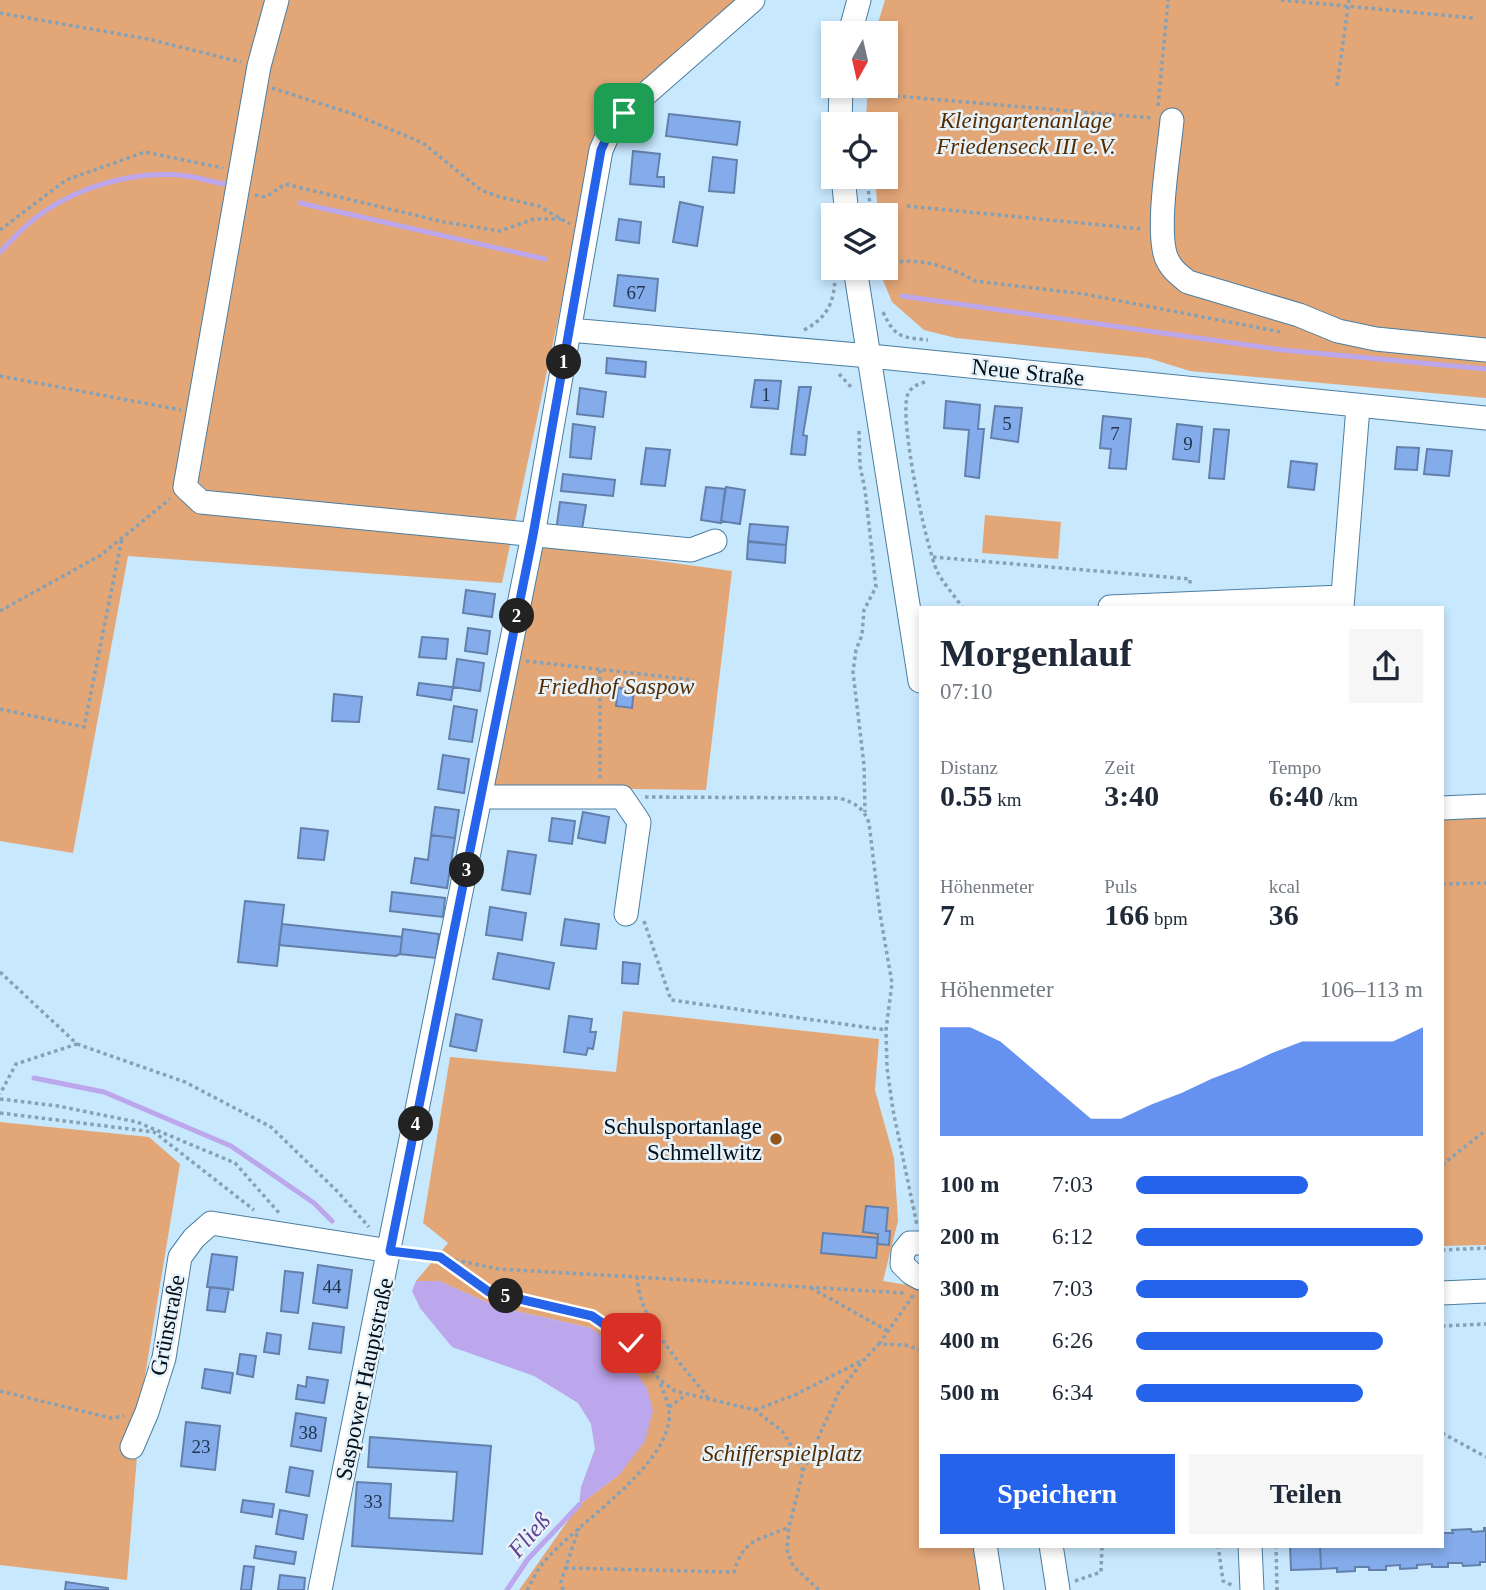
<!DOCTYPE html>
<html lang="de">
<meta charset="utf-8">
<style>
:root{--surface:#fff;--page:#f6f6f7;--text:#1f2937;--muted:#747a83;--accent:#2563eb}
body{margin:0;font-family:Georgia,serif;background:var(--page);color:var(--text);height:100vh;display:flex;flex-direction:column;font-size:26px;white-space:nowrap}
*{box-sizing:border-box;margin:0}
p{font-size:23px;color:var(--muted)}
.icon{flex:none;width:38px;height:38px;fill:none;stroke:currentColor;stroke-width:2;stroke-linecap:round;stroke-linejoin:round}
.map{position:relative;flex:1;overflow:hidden}
.sheet{position:absolute;left:919px;top:606px;width:525px;height:942px;display:flex;flex-direction:column;background:var(--surface);border-radius:0px;box-shadow:0 4px 10px #0003}
.sheet>*{flex:none}
.needle{width:46px;rotate:188deg}
.buttons{position:absolute;left:821px;top:21px;display:grid;gap:14px}
.buttons a{display:grid;place-items:center;width:77px;height:77px;border-radius:0px;background:var(--surface);box-shadow:0 4px 10px #0003;font-size:35px}
.pin{position:absolute;display:grid;place-items:center;width:60px;height:60px;color:#fff;margin:-30px;border-radius:14px;box-shadow:0 4px 10px #0006}
.km{position:absolute;width:35px;height:35px;margin:-18px;border-radius:50%;background:#222;color:#fff;font-size:19px;line-height:35px;text-align:center}
.round{display:grid;place-items:center;flex:none;width:74px;height:74px;border-radius:0px;background:var(--page)}
.headline{display:flex;align-items:center;justify-content:space-between;height:119px;padding:0 21px}
h1{font-size:38px;font-weight:800;line-height:52px}
.metrics{display:grid;grid-template-columns:repeat(3,1fr);gap:10px;height:119px;padding:7px 21px}
.metrics div{display:grid;align-content:center}
.metrics b{font-size:30px;font-weight:800}
.metrics small{font-size:19px;font-weight:400}
.metrics p{font-size:19px}
.chart{height:196px;padding:14px 21px}
.chart p{display:flex;justify-content:space-between}
.chart svg{width:100%;height:126px;margin-top:7px;fill:var(--accent);opacity:.7}
.primary-button{display:flex;gap:14px;margin-top:auto;padding:14px 21px}
.primary-button a{flex:1;height:80px;border-radius:0px;background:var(--accent);color:#fff;font-size:28px;font-weight:800;line-height:80px;text-align:center}
.primary-button a+a{background:var(--page);color:var(--text)}
ul{padding:0 21px;list-style:none;font-size:23px}
li{display:grid;grid-template-columns:112px 84px 1fr;align-items:center;height:52px}
li i{height:18px;border-radius:9px;background:var(--accent)}
.map>svg:first-child{display:block}
</style>
<div class="map">
<svg width="1486" height="1590" viewBox="0 0 1486 1590">
<rect width="100%" height="100%" fill="#c8e8fe"/>
<path fill="#e3a677" d="M0,0H753L619,108L563,296L502,583L128,556L73,853L0,841Z
M885,0H1486V398L1190,371L1148,358L956,338L924,330L892,302L882,278L881,268H886V215H878L875,177H886V124H868L866,117L868,86H886V33H875Z
M985,515L1061,522L1058,559L982,553Z
M542,545L732,571L706,790L493,787Z
M1486,815V1245L1442,1246V818Z
M623,1011L879,1039L875,1090L894,1158L898,1221L883,1281L920,1287V1545H976L983,1590H519L579,1505L620,1474L591,1328L498,1307L439,1281H416L448,1243L423,1223L450,1057L616,1072Z
M0,1122L149,1137L180,1164L142,1394L127,1580L0,1565Z"/>
<path fill="#bca6ec" d="M416,1281H439L498,1307L591,1328L619,1350L647,1388L653,1411L645,1441L620,1474L579,1505L581,1487L595,1449L591,1424L578,1403L534,1376L452,1347L420,1308L412,1291Z"/>
<g fill="none" stroke-linecap="round" stroke-linejoin="round">
<path stroke="#bca6ec" stroke-width="5" d="M300,203L545,259
M0,252C9,243 17,234 27,225C68,189 132,169 187,176C200,178 212,182 224,184
M902,296L1283,350L1486,369
M34,1078L104,1092L231,1146L314,1203L332,1221
M507,1590L528,1559L579,1505"/>
</g>
<path fill="#84aceb" stroke="#6380ac" stroke-width="2" d="M669,114L740,122L737,145L666,136Z
M633,151L660,154L657,177H664V187L630,184Z
M713,157L737,160L734,193L709,191Z
M680,202L703,207L697,246L673,242Z
M619,219L641,222L639,243L616,240Z
M618,275L658,279L655,311L614,306Z
M607,358L646,362L645,377L606,373Z
M755,380L781,381L778,409L751,407Z
M799,387H811L803,435L807,436L805,455L791,454Z
M580,388L606,392L603,417L577,414Z
M946,401L980,405L978,429H984L979,478L965,476L969,430L944,428Z
M995,406L1022,408L1018,442L991,438Z
M1103,416L1131,419L1126,469L1109,468L1111,449L1100,448Z
M573,424L595,427L591,459L570,457Z
M1177,424L1202,427L1199,462L1173,459Z
M1214,429L1229,430L1224,479L1209,478Z
M1397,447L1419,448L1417,470L1395,469Z
M646,448L670,450L665,486L641,484Z
M1427,449L1452,451L1449,476L1424,474Z
M1291,461L1317,464L1314,490L1288,487Z
M563,474L615,480L613,496L561,491Z
M706,487L725,489L721,523L701,520Z
M726,487L745,490L740,524L721,521Z
M560,502L586,505L581,535L556,531Z
M750,524L788,527L786,545L748,541Z
M748,542L786,545L785,563L747,559Z
M466,590L495,594L492,617L463,613Z
M468,628L490,631L487,654L465,651Z
M422,637L448,639L446,659L419,657Z
M457,659L484,663L480,691L453,687Z
M419,683L453,687L451,700L417,695Z
M618,688L634,689L632,708L616,706Z
M334,694L362,697L359,722L332,721Z
M454,706L477,710L472,742L449,739Z
M443,755L469,759L464,793L438,789Z
M435,807L459,810L455,838L431,835Z
M583,812L609,817L605,843L578,838Z
M552,818L575,821L572,844L549,841Z
M301,828L328,831L324,860L298,858Z
M431,835L455,838L447,888L411,883L415,858L428,860Z
M508,851L536,855L530,894L502,890Z
M392,892L445,898L443,917L390,911Z
M245,901L284,905L277,966L238,962Z
M490,907L526,913L522,940L486,935Z
M565,919L599,924L596,949L561,945Z
M282,924L402,937L400,954L396,956L279,945Z
M403,929L439,934L436,958L400,954Z
M498,953L554,963L549,989L493,979Z
M623,962L640,964L638,984L622,983Z
M456,1014L482,1020L476,1051L450,1046Z
M569,1016L592,1019L590,1032H596L593,1049L588,1048L586,1055L564,1052Z
M866,1206L888,1208L886,1231H890L889,1245L877,1244L878,1234L863,1232Z
M823,1233L878,1238L876,1258L821,1253Z
M212,1254L237,1257L233,1290L207,1287Z
M318,1265L352,1270L347,1308L313,1303Z
M285,1271L303,1273L298,1313L281,1311Z
M210,1287L229,1289L225,1312L207,1310Z
M313,1323L344,1327L341,1353L309,1349Z
M267,1333L281,1335L279,1354L264,1352Z
M240,1354L256,1356L253,1377L237,1374Z
M205,1369L233,1373L230,1393L202,1388Z
M307,1377L328,1380L324,1403L296,1399L298,1385L306,1387Z
M296,1413L326,1418L321,1451L291,1446Z
M186,1422L220,1426L215,1470L181,1466Z
M370,1437L491,1446L482,1554L352,1546L357,1482L391,1484L389,1518L453,1521L457,1472L368,1467Z
M290,1467L313,1471L309,1496L286,1492Z
M243,1500L274,1504L272,1517L241,1512Z
M280,1510L307,1515L303,1539L276,1534Z
M1484,1528H1486V1562H1480V1565L1463,1566L1462,1563H1448V1567H1432V1564L1417,1565V1568L1400,1569V1565L1386,1566V1570H1369V1567H1355V1571L1337,1572V1568L1321,1569L1320,1545H1442V1533H1453L1452,1530L1471,1529L1472,1532L1484,1531Z
M1290,1545H1320L1321,1569L1291,1570Z
M256,1546L296,1552L294,1564L254,1558Z
M244,1566L254,1567L251,1590H241Z
M280,1575L305,1578L304,1590H278Z
M66,1582L108,1588V1590H65Z"/>
<g fill="none" stroke-linecap="round" stroke-linejoin="round">
<defs>
<path id="minor" d="M277,0L259,66L185,487L201,502L691,550L715,541
M850,33L859,0
M1172,120C1169,153 1156,228 1166,257C1171,269 1178,274 1188,282L1299,315L1338,331L1376,339L1486,350
M840,124L841,86
M843,177L847,215
M855,268L920,681
M569,330L870,356L1486,418
M1110,607L1342,597
M1342,607L1358,407
M482,797H622L639,822L626,914
M1442,808L1486,806
M920,1243H910L903,1252L902,1264L911,1273L920,1278
M1442,1293L1486,1291
M132,1447L147,1412L164,1358L180,1257L194,1238L211,1223L390,1251
M985,1545L992,1590
M1051,1545L1058,1590
M1250,1545L1252,1590
M320,1590L533,535L601,150L610,130L624,113L753,0"/>
</defs>
<use href="#minor" stroke="#4b7ea0" stroke-width="25"/>
<path stroke="#87a1b4" stroke-width="3.5" stroke-dasharray="3.5 3.5" stroke-linecap="butt" d="M1281,0L1473,18
M0,13L148,39L241,62
M1337,86L1349,0
M272,88L356,115L423,143L481,190L500,197L539,206L570,224
M861,93L1152,118
M1158,106L1168,0
M867,177L871,215
M255,195L266,197L285,184L444,222L500,231L534,219H561
M907,206L1142,229
M0,230L66,180L145,152L223,168
M830,232H833
M886,264C914,256 950,266 975,281L1084,294L1281,332
M883,312C895,338 901,337 928,340
M804,330C827,318 834,303 835,278
M839,374L853,389
M0,376L181,410
M925,382C918,384 911,387 908,394C898,415 926,547 937,571C943,583 954,595 962,607
M859,431L860,466L865,490L876,587L864,610L862,635L856,650L853,672L864,765L865,812
M933,557L1190,579V584
M0,611L101,555L170,499
M526,661L694,680
M600,670V778
M0,709L84,727L122,538
M645,797L839,798C855,803 863,807 869,823L880,914L892,983L886,1030L887,1068L893,1110L917,1225
M1442,884L1486,883
M644,921L671,1000L886,1030
M0,972L77,1044L16,1064L0,1094
M77,1044L185,1082L271,1127L337,1191L369,1227
M0,1099L58,1106L137,1122L235,1163L280,1214
M0,1113L154,1132L254,1210
M1442,1165L1486,1130
M1442,1250L1486,1248
M408,1253L440,1257L489,1291L592,1316L631,1343L659,1379L675,1391L755,1410L782,1431L795,1452L803,1471L789,1527L787,1550L793,1566L819,1590
M441,1257L498,1269L637,1277
M811,1288L888,1331
M1442,1326L1486,1324
M879,1344L914,1294
M0,1391L111,1418L124,1416
M708,1398C681,1362 640,1324 637,1277L905,1293
M669,1407L686,1395
M755,1410L797,1394L861,1361
M1442,1433L1486,1457
M803,1471L839,1392L863,1361L879,1344L905,1345L920,1350
M1218,1545L1223,1581L1234,1586
M1276,1545L1277,1590
M565,1568L734,1572C744,1537 759,1541 789,1527
M1075,1581L1101,1572L1102,1545
M527,1590C532,1581 537,1570 544,1562C577,1523 661,1472 669,1421C671,1407 664,1393 659,1380
M563,1590L561,1581L579,1528"/>
<use href="#minor" stroke="#fff" stroke-width="23"/>
</g>
<g fill="none" stroke-linecap="round" stroke-linejoin="round">
<defs>
<path id="route" d="M624,113L610,130L601,150L533,535L390,1251L440,1257L489,1292L592,1316L631,1343"/>
</defs>
<use href="#route" stroke="#fff" stroke-width="14"/>
<use href="#route" stroke="#2563eb" stroke-width="9"/>
</g>
<circle fill="#94561c" stroke="#e7f2f9" stroke-width="2.5" cx="776" cy="1139" r="7"/>
<g text-anchor="middle" stroke-width="5" stroke-linejoin="round" paint-order="stroke">
<g font-size="19" fill="#213650">
<text x="636" y="299">67</text>
<text x="766" y="401">1</text>
<text x="1007" y="430">5</text>
<text x="1115" y="440">7</text>
<text x="1188" y="450">9</text>
<text x="332" y="1293">44</text>
<text x="308" y="1439">38</text>
<text x="201" y="1453">23</text>
<text x="373" y="1508">33</text>
</g>
<g font-size="23" font-style="italic" fill="#552c02" stroke="#e7f2f9">
<text x="1026" y="128">Kleingartenanlage<tspan x="1026" dy="26">Friedenseck III e.V.</tspan></text>
<text x="616" y="694">Friedhof Saspow</text>
<text x="782" y="1461">Schifferspielplatz</text>
</g>
<g font-size="23" fill="#000f1c" stroke="#e7f2f9">
<text transform="translate(1028 372) rotate(6)" y="8">Neue Straße</text>
<text transform="translate(167 1325) rotate(-79)" y="8">Grünstraße</text>
<text transform="translate(364 1379) rotate(-78)" y="8">Saspower Hauptstraße</text>
</g>
<g font-size="23" fill="#000f1c" stroke="#e7f2f9" text-anchor="end">
<text x="762" y="1134">Schulsportanlage<tspan x="762" dy="26">Schmellwitz</tspan></text>
</g>
<g font-size="24" font-style="italic" fill="#604193" stroke="#e7f2f9">
<text transform="translate(529 1535) rotate(-49)" y="8">Fließ</text>
</g>
</g>
</svg>
<div class="buttons">
<a><svg class="needle" viewBox="-14 -14 28 28"><path d="M0-13l5 13h-10z" fill="#e53935"/><path d="M0 13l5-13h-10z" fill="#747a83"/></svg></a>
<a><svg class="icon" aria-label="locate" viewBox="0 0 24 24"><circle cx="12" cy="12" r="6"/><path d="M12 2v4M12 18v4M2 12h4M18 12h4"/></svg></a>
<a><svg class="icon" aria-label="layers" viewBox="0 0 24 24"><path d="M12 4l9 5-9 5-9-5zM3 14l9 5 9-5"/></svg></a>
</div>
<div class="pin" style="left:624px;top:113px;background:#1e9e55"><svg class="icon" aria-label="arrive" viewBox="0 0 24 24"><path d="M6 21V4h12l-3 4 3 4H6"/></svg></div>
<div class="pin" style="left:631px;top:1343px;background:#d93025"><svg class="icon" aria-label="check" viewBox="0 0 24 24"><path d="M5 12l5 5 9-10"/></svg></div>
<b class="km" style="left:564px;top:362px">1</b>
<b class="km" style="left:517px;top:616px">2</b>
<b class="km" style="left:467px;top:870px">3</b>
<b class="km" style="left:416px;top:1124px">4</b>
<b class="km" style="left:506px;top:1296px">5</b>
<section class="sheet">
<div class="headline"><div><h1>Morgenlauf</h1><p>07:10</p></div><a class="round"><svg class="icon" aria-label="share" viewBox="0 0 24 24"><path d="M12 15V3M7 8l5-5 5 5M5 13v7h14v-7"/></svg></a></div>
<div class="metrics">
<div><p>Distanz</p><b>0.55<small> km</small></b></div>
<div><p>Zeit</p><b>3:40</b></div>
<div><p>Tempo</p><b>6:40<small> /km</small></b></div>
</div>
<div class="metrics">
<div><p>Höhenmeter</p><b>7<small> m</small></b></div>
<div><p>Puls</p><b>166<small> bpm</small></b></div>
<div><p>kcal</p><b>36</b></div>
</div>
<div class="chart"><p><span>Höhenmeter</span>106–113 m</p>
<svg viewBox="0 0 160 44" preserveAspectRatio="none"><path d="M0 44V6L10 6L20 11L30 20L40 29L50 38L60 38L70 33L80 29L90 24L100 20L110 15L120 11L130 11L140 11L150 11L160 6V44z"/></svg>
</div>
<ul>
<li><b>100 m</b>7:03<i style="width:60%"></i></li>
<li><b>200 m</b>6:12<i style="width:100%"></i></li>
<li><b>300 m</b>7:03<i style="width:60%"></i></li>
<li><b>400 m</b>6:26<i style="width:86%"></i></li>
<li><b>500 m</b>6:34<i style="width:79%"></i></li>
</ul>
<div class="primary-button"><a>Speichern</a><a>Teilen</a></div>
</section>
</div>
